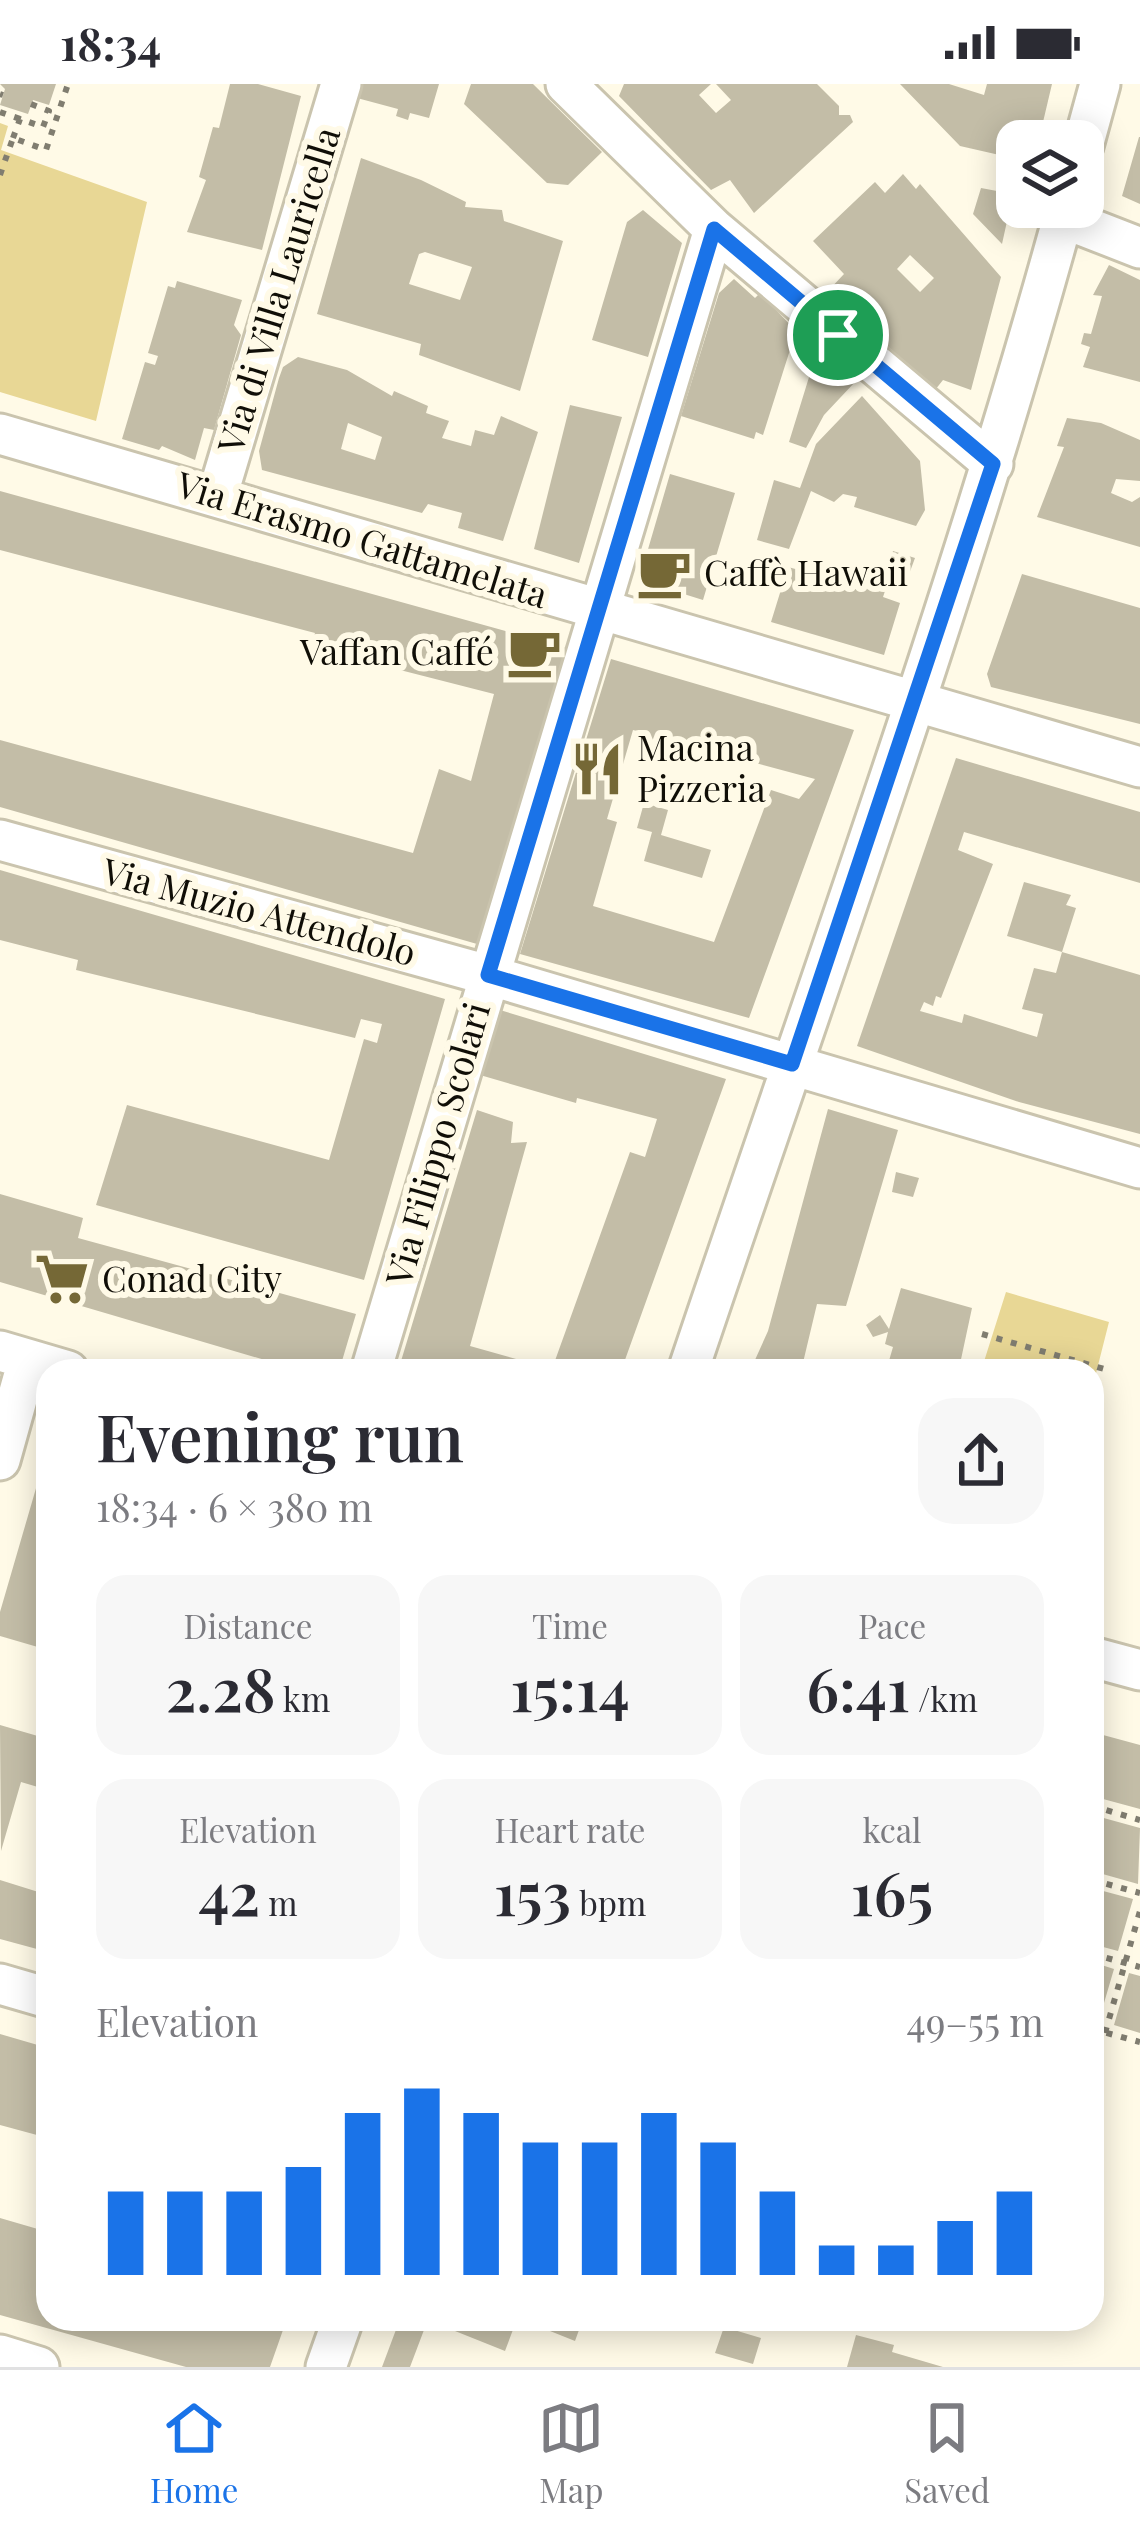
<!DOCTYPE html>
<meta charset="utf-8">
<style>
:root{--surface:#fff;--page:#f7f7f7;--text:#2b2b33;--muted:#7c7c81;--line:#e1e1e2;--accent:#1a73e8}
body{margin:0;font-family:"Playfair Display",serif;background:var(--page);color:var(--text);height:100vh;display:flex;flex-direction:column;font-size:45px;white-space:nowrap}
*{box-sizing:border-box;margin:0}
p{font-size:39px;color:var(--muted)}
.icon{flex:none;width:66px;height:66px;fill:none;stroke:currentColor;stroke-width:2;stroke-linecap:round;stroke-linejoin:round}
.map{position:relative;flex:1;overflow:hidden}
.details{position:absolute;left:36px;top:1275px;width:1068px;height:972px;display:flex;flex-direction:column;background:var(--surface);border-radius:36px;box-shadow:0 6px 30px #0003}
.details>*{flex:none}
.controls{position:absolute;left:996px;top:36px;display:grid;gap:24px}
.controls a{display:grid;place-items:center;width:108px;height:108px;border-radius:24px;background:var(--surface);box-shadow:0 6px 30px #0003;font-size:60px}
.pin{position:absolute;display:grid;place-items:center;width:102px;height:102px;color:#fff;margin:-51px;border:6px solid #fff;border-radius:50%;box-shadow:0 3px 12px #0007}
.round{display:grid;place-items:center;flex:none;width:126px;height:126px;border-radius:36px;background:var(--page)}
.headline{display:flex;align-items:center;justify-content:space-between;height:204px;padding:0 60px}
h1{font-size:66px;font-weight:600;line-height:90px}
.figures{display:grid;grid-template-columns:repeat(3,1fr);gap:18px;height:204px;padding:12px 60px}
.figures div{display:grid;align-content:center;border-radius:30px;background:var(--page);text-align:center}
.figures b{font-size:60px;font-weight:600}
.figures small{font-size:33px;font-weight:400}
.figures p{font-size:33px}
.chart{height:336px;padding:24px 60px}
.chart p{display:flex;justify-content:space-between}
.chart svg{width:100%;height:216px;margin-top:12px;stroke:var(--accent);stroke-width:6}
.status{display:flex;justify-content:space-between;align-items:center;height:84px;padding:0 60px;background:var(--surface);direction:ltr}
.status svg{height:33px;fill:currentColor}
.tab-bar{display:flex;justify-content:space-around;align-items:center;height:168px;border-top:3px solid var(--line);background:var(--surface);font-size:33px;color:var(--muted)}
.tab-bar a{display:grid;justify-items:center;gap:6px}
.tab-bar .selected{color:var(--accent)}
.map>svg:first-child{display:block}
</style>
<div class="status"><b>18:34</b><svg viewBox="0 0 49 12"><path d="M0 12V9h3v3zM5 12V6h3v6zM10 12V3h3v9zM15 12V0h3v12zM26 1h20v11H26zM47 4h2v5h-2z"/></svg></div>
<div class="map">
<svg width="1140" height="2283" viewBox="0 0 1140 2283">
<rect width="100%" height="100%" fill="#fffae7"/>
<path fill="#e8d795" d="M0,39L8,42L1,66L147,118L96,337L0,308Z
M1006,1208L1109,1238L1092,1305V1287H981Z"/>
<path fill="#c3bda7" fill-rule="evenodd" d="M0,0H56L49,21L33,16L28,30L0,21L5,5Z
M230,0H258L301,12L262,166L187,148L206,96L199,93L213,43L219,44Z
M361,0H439L429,34L410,29L408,36L396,32L398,25L357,14Z
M471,0H533L602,68L568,101L547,99L464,20Z
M624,0H711L699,11L716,29L731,16L716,0H817L839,22V31H850L853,38L754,129L730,96L711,106L619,12Z
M900,0H949L984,11L987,0H1052L1039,55L1017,57V75L960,62Z
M1139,53H1140V120L1122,112Z
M361,74L421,96L466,118L465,123L502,126L504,137L563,157L520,307L419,271L421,260L317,230ZM425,168L472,183L460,216L409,200L419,170Z
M903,90L916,105L920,100L1001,193L971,306L943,296L935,306L828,207L844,190L813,157L875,98L885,109ZM910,171L934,194L920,208L897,185Z
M981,104L1013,110L1002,160L973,130Z
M643,126L682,159L648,273L592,256L627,138Z
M1109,181L1140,196V298L1083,283L1090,263L1081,260L1084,249L1091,250L1102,212L1093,211Z
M734,195L755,214L760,209L796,247L763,351L756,348L754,355L681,332L719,209Z
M177,197L242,216L234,241L241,251L214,346L204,344L195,376L162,362L159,366L122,355L145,278L155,281L158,272L148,269L168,202L175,204Z
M818,264L855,298L824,331L806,364L789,358Z
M298,273L347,286L392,312L394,307L428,322L426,329L449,337L442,354L471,362L475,346L494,351L501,332L538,348L503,457L458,444L462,429L428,420L422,429L262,386L259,367L279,294L283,283ZM348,339L382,353L375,376L341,365Z
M862,312L920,377L925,426L916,442L854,423L857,413L843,410L834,418L811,407L789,465L757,456L774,396L800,404L816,360Z
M570,321L622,333L579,479L534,465Z
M1067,334L1101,339L1140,356V397L1116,395L1111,409L1132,418L1140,413V463L1037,433L1064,363L1057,362Z
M670,390L735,409L703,516L639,496Z
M0,407L567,564L484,862L0,723V656L413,769L439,685L471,697L494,610L310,563L315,549L0,466Z
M893,467L915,474L908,493L887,487Z
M803,473L888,498L883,513L900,519L884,571L771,538L788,483L799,486Z
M1022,490L1140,524V640L991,603L987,590Z
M611,575L854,646L749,934L520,870ZM633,646L645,649L640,665L659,671L663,654L815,695L799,715L771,706L714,858L593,822L617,738L607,735Z
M956,674L1140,728V799L964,748L958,766L993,780L941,914L936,912L933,922L924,918L920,927L962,939L964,930L1037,953L1043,930L1022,925L1034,884L1056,889L1062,868L1140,891V1050L1019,1018L857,962Z
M644,719L668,726L661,751L711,766L702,794L644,777L652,748L637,744Z
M0,786L445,915L364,1196L96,1121L127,1021L329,1076L364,955L377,959L382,940L361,935L355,954L76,886L78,876L0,856Z
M1024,798L1071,811L1066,821L1076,824L1062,868L1007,852Z
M500,926L726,995L621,1287H398L477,1026L513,1038L511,1059L527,1058L470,1262L552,1285L630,1068L645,1073L657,1035L577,1014L576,1019L480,991Z
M828,1025L898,1046L846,1222L817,1220L801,1287H750L768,1247Z
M896,1088L919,1094L913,1113L892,1108Z
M0,1110L83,1134L78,1154L356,1230L339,1287H302L0,1198Z
M901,1204L972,1224L960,1280L943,1277L940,1287H886L893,1263L885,1260L888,1248L873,1253L866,1241L880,1231L889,1245Z
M48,1363V1566L0,1552V1528Z
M0,1641L48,1655V1706L21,1698L1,1767Z
M1092,1648L1140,1661V1725L1092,1712Z
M1100,1733L1140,1744L1138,1800L1092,1787Z
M0,1796L48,1811V1868L0,1855Z
M1092,1804L1133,1815L1118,1867L1092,1860Z
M1092,1878L1114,1885L1099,1936L1092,1934Z
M1129,1889L1140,1892V1949L1114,1941Z
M0,1950L48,1964V2054L0,2041Z
M0,2134L48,2148V2235H253L283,2246L270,2283H186L0,2231Z
M400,2235L427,2238L410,2283H382Z
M437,2235H517L505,2267L435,2239Z
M520,2235H583L575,2257Z
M724,2243L761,2254L753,2280L715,2269Z
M856,2251L894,2261L892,2268L943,2283H847Z"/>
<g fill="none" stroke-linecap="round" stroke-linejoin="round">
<defs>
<path id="minor" d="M566,0L714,145L993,380
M1083,62L1100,0
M1063,134L1140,164
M0,350L1140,683
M217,413L341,0
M0,756L488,891L1140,1084
M0,1267L68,1287
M371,1287L714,145
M688,1287C818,900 958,517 1066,123
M0,1376L28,1276
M1092,1573L1140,1586
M0,1900L48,1914
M0,2271L39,2283
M326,2283L343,2235"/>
</defs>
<use href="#minor" stroke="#cac4ae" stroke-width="45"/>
<path stroke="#807d70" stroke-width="6" stroke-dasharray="6 9" stroke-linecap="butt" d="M0,10L3,11
M0,28L20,35
M13,54L20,35L43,43L49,27L31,20
M0,91L13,54L46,66L68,0
M982,1250L1111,1287
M1092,1722L1140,1736
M1092,1796L1140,1809
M1092,1870L1140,1883
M1092,1945L1140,1958
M1105,1949L1140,1827"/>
<use href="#minor" stroke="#fff" stroke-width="39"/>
</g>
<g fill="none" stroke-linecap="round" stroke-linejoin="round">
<defs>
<path id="route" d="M714,145L993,380L792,980L488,891Z"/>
</defs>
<use href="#route" stroke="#fff" stroke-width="24"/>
<use href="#route" stroke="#1a73e8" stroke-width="15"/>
</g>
<defs>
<symbol id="cafe-bare" viewBox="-9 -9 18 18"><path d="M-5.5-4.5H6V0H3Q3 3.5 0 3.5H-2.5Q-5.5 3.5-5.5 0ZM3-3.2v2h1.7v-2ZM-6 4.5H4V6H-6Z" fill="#756836" stroke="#fffae7" stroke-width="2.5" paint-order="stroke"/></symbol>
<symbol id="restaurant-bare" viewBox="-9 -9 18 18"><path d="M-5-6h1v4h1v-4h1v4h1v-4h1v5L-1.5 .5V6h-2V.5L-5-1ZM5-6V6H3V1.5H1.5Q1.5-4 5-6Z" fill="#756836" stroke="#fffae7" stroke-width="2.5" paint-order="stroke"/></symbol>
<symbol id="supermarket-bare" viewBox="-9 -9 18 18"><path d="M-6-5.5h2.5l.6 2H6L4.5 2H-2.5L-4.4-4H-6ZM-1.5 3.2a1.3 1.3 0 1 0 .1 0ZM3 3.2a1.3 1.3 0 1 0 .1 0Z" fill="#756836" stroke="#fffae7" stroke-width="2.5" paint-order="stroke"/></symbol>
</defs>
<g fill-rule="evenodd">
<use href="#cafe-bare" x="626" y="451" width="76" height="76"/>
<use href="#cafe-bare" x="496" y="530" width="76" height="76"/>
<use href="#restaurant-bare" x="559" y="647" width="76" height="76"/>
<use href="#supermarket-bare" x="24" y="1157" width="76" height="76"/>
</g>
<g text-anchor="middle" stroke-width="12" stroke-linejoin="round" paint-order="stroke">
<g font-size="36" fill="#100e07" stroke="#fffae7">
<text transform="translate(279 206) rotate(-73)" y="13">Via di Villa Lauricella</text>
<text transform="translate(362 456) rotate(17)" y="13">Via Erasmo Gattamelata</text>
<text transform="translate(259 828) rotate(15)" y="13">Via Muzio Attendolo</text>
<text transform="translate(438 1060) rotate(-74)" y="13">Via Filippo Scolari</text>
</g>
<g font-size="36" fill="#100e07" stroke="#fffae7" text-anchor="start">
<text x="704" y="502">Caffè Hawaii</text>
<text x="494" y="581" text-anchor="end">Vaffan Caffé</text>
<text x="637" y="677">Macina<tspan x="637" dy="41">Pizzeria</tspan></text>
<text x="102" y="1208">Conad City</text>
</g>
</g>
</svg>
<div class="controls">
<a><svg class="icon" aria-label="layers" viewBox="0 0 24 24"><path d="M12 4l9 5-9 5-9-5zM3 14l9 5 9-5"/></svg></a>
</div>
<div class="pin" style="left:838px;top:251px;background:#1e9e55"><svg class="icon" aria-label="arrive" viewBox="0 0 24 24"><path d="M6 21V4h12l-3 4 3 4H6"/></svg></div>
<section class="details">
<div class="headline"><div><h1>Evening run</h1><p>18:34 · 6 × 380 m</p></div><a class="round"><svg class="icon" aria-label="share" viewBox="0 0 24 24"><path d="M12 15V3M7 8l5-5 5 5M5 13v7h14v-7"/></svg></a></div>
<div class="figures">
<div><p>Distance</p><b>2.28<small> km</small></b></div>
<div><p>Time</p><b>15:14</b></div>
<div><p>Pace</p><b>6:41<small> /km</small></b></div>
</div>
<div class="figures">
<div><p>Elevation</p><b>42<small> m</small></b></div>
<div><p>Heart rate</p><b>153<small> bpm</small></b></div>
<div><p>kcal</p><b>165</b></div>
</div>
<div class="chart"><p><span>Elevation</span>49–55 m</p>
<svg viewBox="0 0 160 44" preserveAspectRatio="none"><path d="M5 44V27M15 44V27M25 44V27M35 44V22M45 44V11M55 44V6M65 44V11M75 44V17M85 44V17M95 44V11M105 44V17M115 44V27M125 44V38M135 44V38M145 44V33M155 44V27"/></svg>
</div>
</section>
</div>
<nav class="tab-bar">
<a class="selected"><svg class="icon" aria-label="home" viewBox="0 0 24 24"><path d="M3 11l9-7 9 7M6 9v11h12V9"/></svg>Home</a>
<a><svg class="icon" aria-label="map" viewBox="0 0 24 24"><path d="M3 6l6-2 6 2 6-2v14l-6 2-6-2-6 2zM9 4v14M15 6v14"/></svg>Map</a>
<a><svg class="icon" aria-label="saved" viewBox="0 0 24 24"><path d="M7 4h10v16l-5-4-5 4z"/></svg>Saved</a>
</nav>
